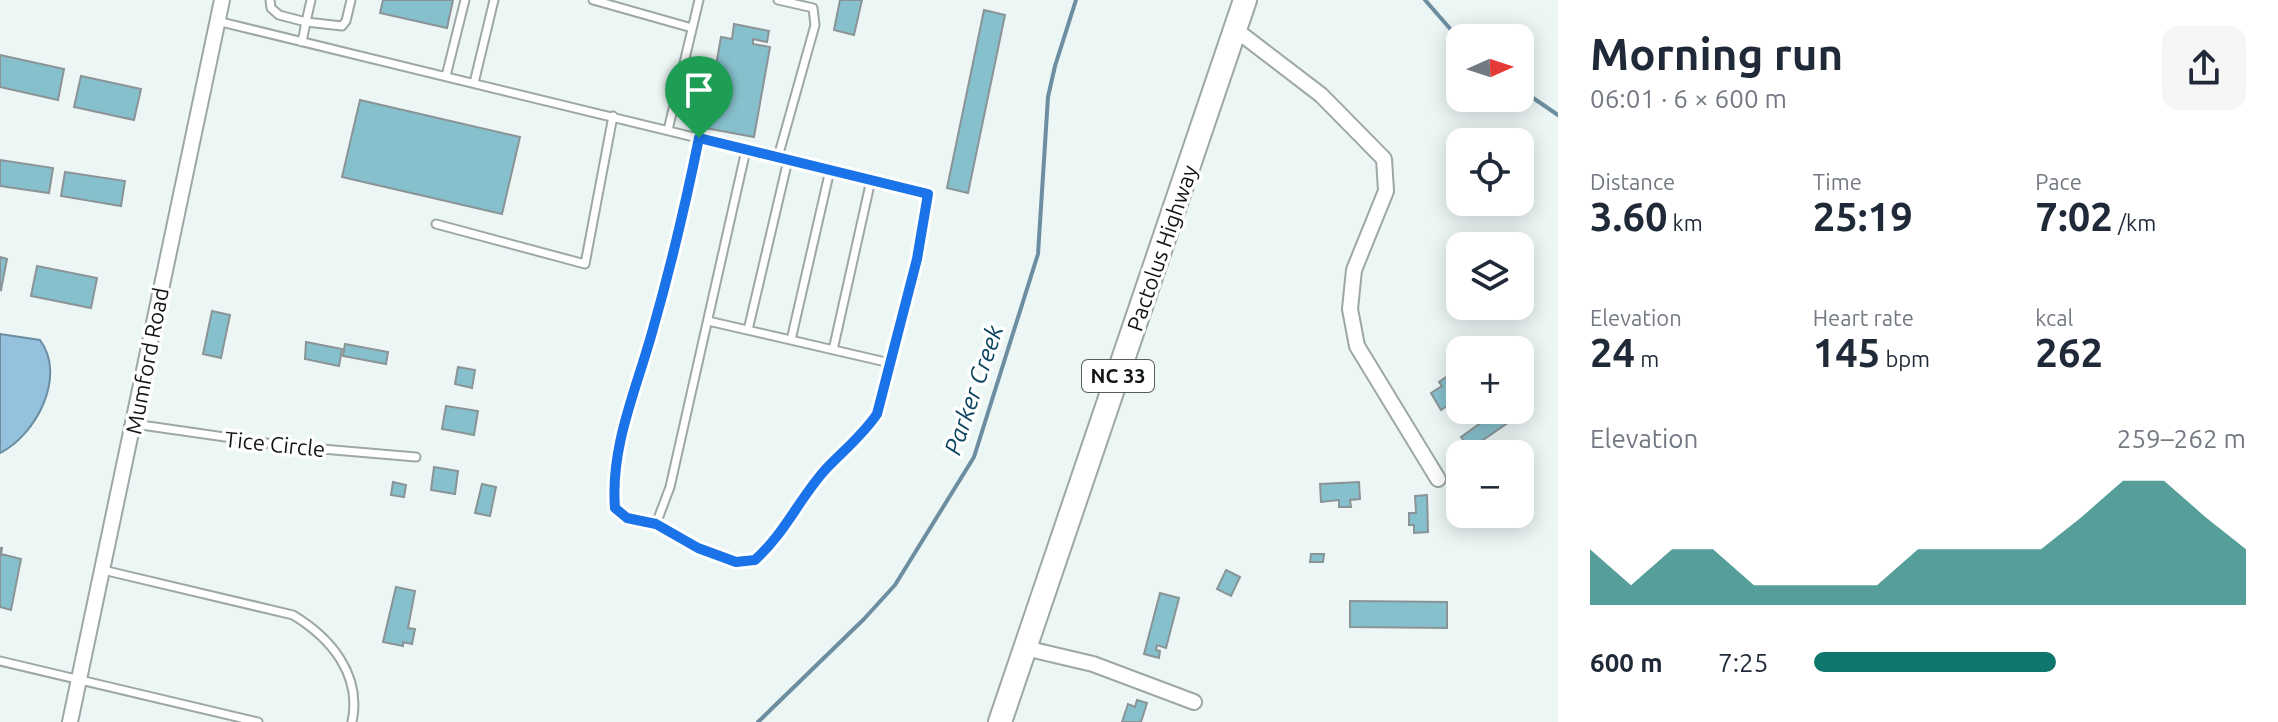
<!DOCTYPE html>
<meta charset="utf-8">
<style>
:root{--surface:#fff;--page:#f6f6f7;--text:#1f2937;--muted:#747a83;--accent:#0f766e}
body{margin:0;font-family:Ubuntu,sans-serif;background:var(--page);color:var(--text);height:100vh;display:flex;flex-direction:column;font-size:30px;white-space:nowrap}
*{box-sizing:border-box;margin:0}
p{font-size:26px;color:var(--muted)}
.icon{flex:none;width:44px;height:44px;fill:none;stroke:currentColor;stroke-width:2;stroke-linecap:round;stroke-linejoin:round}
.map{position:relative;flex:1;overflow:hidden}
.panel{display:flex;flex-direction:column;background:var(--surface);width:720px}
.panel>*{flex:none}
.needle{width:52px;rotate:87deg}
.fabs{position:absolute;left:1446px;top:24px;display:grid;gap:16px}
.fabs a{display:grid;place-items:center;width:88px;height:88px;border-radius:16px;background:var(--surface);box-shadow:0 4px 20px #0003;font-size:40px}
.pin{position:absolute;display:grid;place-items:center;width:68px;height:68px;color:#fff;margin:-82px -34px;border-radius:50% 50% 50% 0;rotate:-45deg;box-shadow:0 0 8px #0007}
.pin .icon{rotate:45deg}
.round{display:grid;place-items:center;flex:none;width:84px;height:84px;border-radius:16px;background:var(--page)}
.headline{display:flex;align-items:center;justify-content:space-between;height:136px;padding:0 32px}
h1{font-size:44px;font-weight:700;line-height:60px}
.metrics{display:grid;grid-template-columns:repeat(3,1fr);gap:12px;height:136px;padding:8px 32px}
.metrics div{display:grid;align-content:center}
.metrics b{font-size:40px;font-weight:700}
.metrics small{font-size:22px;font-weight:400}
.metrics p{font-size:22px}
.chart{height:224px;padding:16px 32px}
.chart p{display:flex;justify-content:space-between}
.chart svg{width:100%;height:144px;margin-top:8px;fill:var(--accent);opacity:.7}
ul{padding:0 32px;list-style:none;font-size:26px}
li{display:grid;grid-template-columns:128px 96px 1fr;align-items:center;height:60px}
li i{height:20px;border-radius:10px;background:var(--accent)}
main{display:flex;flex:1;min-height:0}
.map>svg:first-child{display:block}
</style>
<main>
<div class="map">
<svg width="1558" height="722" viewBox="0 0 1558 722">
<rect width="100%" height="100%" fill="#ebf6f5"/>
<path fill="#94c1dd" stroke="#6d8ea1" stroke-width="2" d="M0,334L40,340C67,376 36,435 0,453Z"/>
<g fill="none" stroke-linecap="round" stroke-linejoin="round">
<path stroke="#6d8ea1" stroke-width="4" d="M1425,0L1460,40
M1520,89L1558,115
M758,722L864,619L895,585L974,457L1038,254L1048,97L1055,66L1076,0"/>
</g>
<path fill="#87c0cd" stroke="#8a9497" stroke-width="2" d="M383,0H453L447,28L380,13Z
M840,0H862L854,35L834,30Z
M984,10L1005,15L968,193L947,188Z
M734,24L769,31L767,42L753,39V44L770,47L754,137L705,128L721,37L732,39Z
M0,55L64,69L58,100L0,87Z
M81,76L141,89L134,120L74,107Z
M360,100L520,137L502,214L342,177Z
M0,160L53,168L49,193L0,186Z
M65,172L125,181L121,206L61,196Z
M0,257L7,259L1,290L0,289Z
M37,266L97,278L91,308L31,296Z
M212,311L230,315L221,358L203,354Z
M306,342L342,349L339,366L305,359Z
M345,344L388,352L386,364L343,356Z
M458,367L475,370L472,388L455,384Z
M1460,373V397L1441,410L1431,393L1442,386L1439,382L1449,375L1451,379Z
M446,406L478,411L474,435L442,429Z
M1499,410L1509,422L1470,449L1461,437Z
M434,467L458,471L455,494L431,490Z
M393,482L406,485L404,497L391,495Z
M1359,482L1360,499L1350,500L1351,507H1339V500L1321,502L1320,484Z
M482,484L496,487L490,516L475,513Z
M1427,495L1428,532L1414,533V525H1409V513H1416L1415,496Z
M0,548H2L1,554L21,559L11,610L0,607Z
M1311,554H1324L1323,562H1310Z
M1226,570L1240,577L1231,596L1217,589Z
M396,587L415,591L408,628L415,629L412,644L403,642V646L383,642Z
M1160,593L1179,598L1166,648L1157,645L1156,650L1160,651L1159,658L1144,654Z
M1350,601L1447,602V628L1350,627Z
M1137,700L1147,703L1141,722H1122L1128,704L1135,707Z"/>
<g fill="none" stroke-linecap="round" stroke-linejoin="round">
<defs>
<path id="service" d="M270,0L271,8L279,15L306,22L302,42
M311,0L306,22L342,26L346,21L351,0
M593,0L692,28
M217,21L928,194L917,259L877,414C862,436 843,451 825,470C799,499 787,533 755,560L736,562L698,548L656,524L627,518L615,508C610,448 635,392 652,335C671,270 685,204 699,138
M446,76L465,0
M474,83L494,0
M668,130L699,0
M778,157L815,25L813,8L778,0
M436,224L585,264L613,116
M708,321L890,363
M748,330L788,160
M791,340L830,170
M833,350L871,180
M134,424L287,446L416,457
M656,524L670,487L746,150
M103,570L293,615C331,638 362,675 352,722
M0,661L258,722"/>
<path id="minor" d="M1236,30L1321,95L1384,159L1386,191L1354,270L1350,309L1357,346L1438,479
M1025,648L1093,664L1194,702
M70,722L222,0"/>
<path id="primary" d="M1000,722L1245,0"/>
</defs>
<use href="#service" stroke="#9da7a6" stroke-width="11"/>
<use href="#minor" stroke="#9da7a6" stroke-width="18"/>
<use href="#primary" stroke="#9da7a6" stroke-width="26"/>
<use href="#service" stroke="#fff" stroke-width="7"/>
<use href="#minor" stroke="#fff" stroke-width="14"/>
<use href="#primary" stroke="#fff" stroke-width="22"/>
</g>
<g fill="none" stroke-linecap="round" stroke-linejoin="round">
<defs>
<path id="route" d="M699,138L928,194L917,259L877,414C862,436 843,451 825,470C799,499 785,533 755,560L736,562L698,548L656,524L627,518L615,508C610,446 637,388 653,329C671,266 686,202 699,138Z"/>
</defs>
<use href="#route" stroke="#fff" stroke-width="16"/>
<use href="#route" stroke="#1a73e8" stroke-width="10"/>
</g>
<g text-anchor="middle" stroke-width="7" stroke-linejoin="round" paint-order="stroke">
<rect fill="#fff" stroke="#595c5c" stroke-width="2" x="1082" y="360" width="72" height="32" rx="6"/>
<g font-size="20" font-weight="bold" fill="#121616">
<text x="1118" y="383">NC 33</text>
</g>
<g font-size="22" fill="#121616" stroke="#fff">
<text transform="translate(1162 248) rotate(-71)" y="8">Pactolus Highway</text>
<text transform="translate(147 361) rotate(-79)" y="8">Mumford Road</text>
<text transform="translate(275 444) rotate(6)" y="8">Tice Circle</text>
</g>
<g font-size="24" font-style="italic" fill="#0b4461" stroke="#fff">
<text transform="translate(974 390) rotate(-71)" y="8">Parker Creek</text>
</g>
</g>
</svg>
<div class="fabs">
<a><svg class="needle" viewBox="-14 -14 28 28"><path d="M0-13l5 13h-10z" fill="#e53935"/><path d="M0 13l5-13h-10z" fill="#747a83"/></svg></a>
<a><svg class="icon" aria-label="locate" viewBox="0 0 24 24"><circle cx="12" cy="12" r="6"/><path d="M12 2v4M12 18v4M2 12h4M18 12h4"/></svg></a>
<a><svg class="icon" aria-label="layers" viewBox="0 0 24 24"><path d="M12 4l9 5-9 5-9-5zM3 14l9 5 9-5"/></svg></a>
<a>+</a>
<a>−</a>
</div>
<div class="pin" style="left:699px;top:138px;background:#1e9e55"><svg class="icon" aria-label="arrive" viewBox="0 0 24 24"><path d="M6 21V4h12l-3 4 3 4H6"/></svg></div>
</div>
<section class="panel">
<div class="headline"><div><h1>Morning run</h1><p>06:01 · 6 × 600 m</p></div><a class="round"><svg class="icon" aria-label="share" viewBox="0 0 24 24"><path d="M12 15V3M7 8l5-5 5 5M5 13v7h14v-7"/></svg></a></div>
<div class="metrics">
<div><p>Distance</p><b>3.60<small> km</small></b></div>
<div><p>Time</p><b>25:19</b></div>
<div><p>Pace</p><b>7:02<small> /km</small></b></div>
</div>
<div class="metrics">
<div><p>Elevation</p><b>24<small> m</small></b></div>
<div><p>Heart rate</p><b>145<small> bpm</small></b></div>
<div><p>kcal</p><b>262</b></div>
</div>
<div class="chart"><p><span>Elevation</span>259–262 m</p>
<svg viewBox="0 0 160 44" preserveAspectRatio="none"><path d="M0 44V27L10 38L20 27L30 27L40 38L50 38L60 38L70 38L80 27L90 27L100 27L110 27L120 17L130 6L140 6L150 17L160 27V44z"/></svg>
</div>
<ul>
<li><b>600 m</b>7:25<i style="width:56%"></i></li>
</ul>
</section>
</main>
